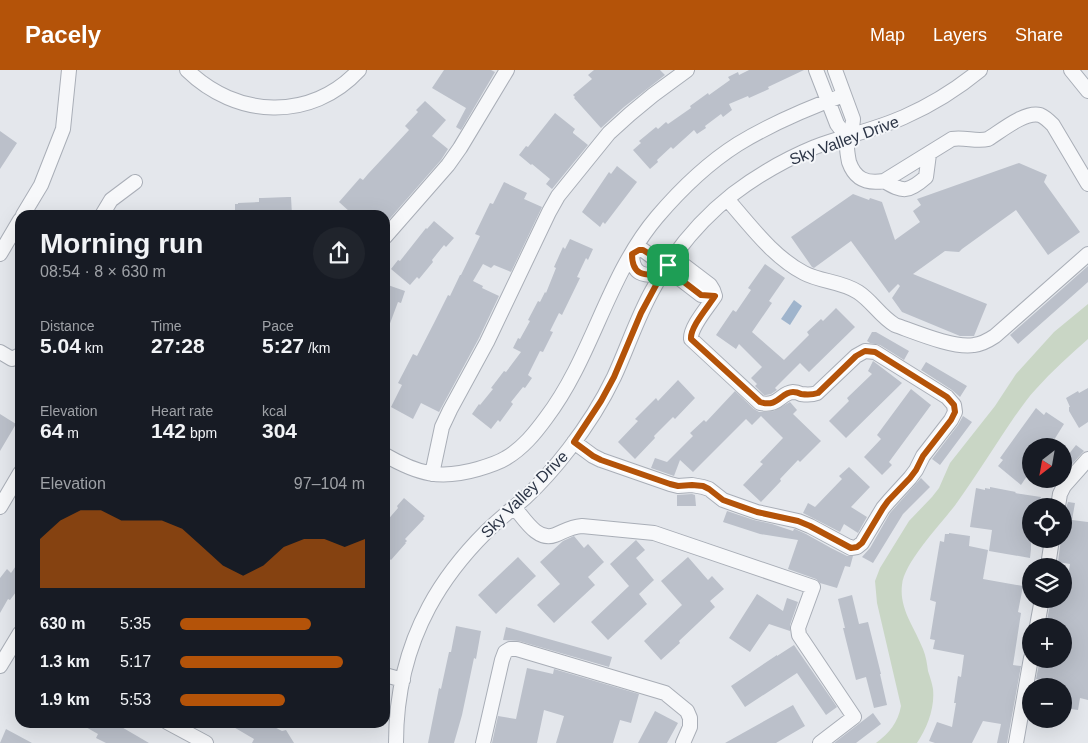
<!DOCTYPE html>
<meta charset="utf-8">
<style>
:root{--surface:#171b24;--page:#20242c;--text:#f1f3f6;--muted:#9ea1a6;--accent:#b45309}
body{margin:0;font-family:Helvetica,sans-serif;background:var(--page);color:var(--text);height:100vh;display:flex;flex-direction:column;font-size:19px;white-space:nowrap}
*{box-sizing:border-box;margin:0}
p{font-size:16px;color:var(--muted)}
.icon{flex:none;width:28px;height:28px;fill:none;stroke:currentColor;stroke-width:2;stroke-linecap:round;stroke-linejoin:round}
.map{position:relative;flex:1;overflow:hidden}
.sheet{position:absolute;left:15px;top:140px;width:375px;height:518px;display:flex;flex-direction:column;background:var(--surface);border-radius:15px;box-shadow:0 5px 20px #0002}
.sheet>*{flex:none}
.needle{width:32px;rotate:211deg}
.tools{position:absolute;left:1022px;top:368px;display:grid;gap:10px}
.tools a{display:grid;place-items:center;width:50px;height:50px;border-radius:50%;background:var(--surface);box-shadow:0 5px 20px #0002;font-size:25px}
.pin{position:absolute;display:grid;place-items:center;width:42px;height:42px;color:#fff;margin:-21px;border-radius:10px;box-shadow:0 2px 8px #0006}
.round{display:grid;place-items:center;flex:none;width:52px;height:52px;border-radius:26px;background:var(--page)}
.overview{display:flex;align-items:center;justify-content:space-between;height:85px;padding:0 25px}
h1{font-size:28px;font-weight:700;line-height:38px}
.metrics{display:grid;grid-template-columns:repeat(3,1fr);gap:8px;height:85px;padding:5px 25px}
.metrics div{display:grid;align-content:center}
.metrics b{font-size:21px;font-weight:700}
.metrics small{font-size:14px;font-weight:400}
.metrics p{font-size:14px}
.chart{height:140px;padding:10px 25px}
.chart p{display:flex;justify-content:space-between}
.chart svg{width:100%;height:90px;margin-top:5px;fill:var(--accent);opacity:.7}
ul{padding:0 25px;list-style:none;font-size:16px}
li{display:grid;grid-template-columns:80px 60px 1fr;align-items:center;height:38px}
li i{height:12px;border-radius:6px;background:var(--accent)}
header{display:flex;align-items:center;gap:30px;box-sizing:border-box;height:70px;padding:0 25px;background:var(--accent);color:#fff}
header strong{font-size:24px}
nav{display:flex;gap:28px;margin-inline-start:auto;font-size:18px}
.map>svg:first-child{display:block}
</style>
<header>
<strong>Pacely</strong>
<nav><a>Map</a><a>Layers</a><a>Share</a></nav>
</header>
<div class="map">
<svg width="1088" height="673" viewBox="0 0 1088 673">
<rect width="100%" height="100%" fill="#e4e7ec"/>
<path fill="#c9d6c5" d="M1088,234V269C1070,285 1052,301 1036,319C1028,327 1022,337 1015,346C995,375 977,405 956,434C941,454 904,492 902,515C899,539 915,558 923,579C926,586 927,594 928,601C930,607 932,613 933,619C935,638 927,658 917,673H876C889,663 898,653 901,636L877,533L875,511L880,498L909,451L932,427L939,418L950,393L995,336L1016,304L1054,262Z"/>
<path fill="#9fb4cc" d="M794,230L802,236L790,255L781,249Z"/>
<path fill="#bbc0ca" d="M444,0H491L495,2L461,60L456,57L466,38L432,18Z
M594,0H660L665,5L624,37L601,58L574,28L575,27L573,25L592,9L588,5Z
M749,0H804L768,17L769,19L749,28L748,26L729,34L732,40L723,47L721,44L705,56L706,58L697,64L694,60L673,79L671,77L657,90L658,92L650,99L633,80L641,73L639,71L656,57L658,59L666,52L668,54L691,38L690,36L708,23L709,25L730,10L728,7L738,2L739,5Z
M425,31L446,50L432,66L448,79L441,90L385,154V145H355L350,141V142L339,132L360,108L363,110L368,104L409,60L405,56L418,42L416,40Z
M555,43L575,59L573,62V63L588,75L552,119L546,114L550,109L532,94L531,95L519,85L526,76L528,77Z
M0,61L17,73L0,99Z
M1019,93L1047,105L1044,112L1080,162L1048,185L1016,140L962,179L959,182L945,181L913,204L987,234L974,266H960L902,242L892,228L900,216L898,214L889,223L851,171L814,198L812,197L791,167L853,124L869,130L870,128L882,132L895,170L920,152L913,141L921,135L917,129Z
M617,96L637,112L605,154L603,152L600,157L582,142L609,102L611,104Z
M504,112L527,123L524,129L542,137L511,202L494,195L491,198L483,194L473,211L483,216L482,218L499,226L479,268L439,342L421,333L413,349L391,337L402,315L398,313L413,284L417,286L434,253L448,225L450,226L460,205H461L480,166L475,164L490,133L493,134Z
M288,127H291L292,145H235V134H238V133L259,132V128H262Z
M434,151L454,168L446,177L444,175L432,190L433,192L419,209L417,207L410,215L391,199L398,190L400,191L426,158L427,159Z
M570,169L593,179L588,190L586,188L577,207L580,208L562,245L559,243L550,261L553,262L543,282L540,281L528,305L532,308L525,318L523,317L511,332L513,334L500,352L498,350L491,359L472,344L479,334L480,335L493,319L491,318L504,301L506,302L521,282L513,278L518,268L520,269L530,251L528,250L538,231L540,232L545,222L546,223L556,198L554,197L563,177L565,179Z
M765,194L785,208L769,231L772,233L752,262L784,290L809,265L807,262L821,249L823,251L836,238L855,257L809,302L800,293L775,318L777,320L771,324L766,325H764L755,316L757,314L751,308L762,297L739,274L736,279L716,265L733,240L736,242L751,220L748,218Z
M1088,196V212L1018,274L1010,265Z
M385,214L405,221L401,233L398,232L386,264Z
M872,262H876L909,281L904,290L880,275L870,273L867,271Z
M873,291L902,313L846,368L829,351L849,331L847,328L872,304L868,301Z
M926,292L967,316L960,327L952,320L921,300Z
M678,310L695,328L675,349L673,347L654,366L655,368L635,389L618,372L638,351L635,349L656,328L658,331Z
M1088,318V352L1079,358L1069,341V337H1070L1066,328L1078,321L1079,323Z
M911,319L931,335L889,392L892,395L882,405L864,387L881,369L877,365Z
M735,321L754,339L759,342H767L774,341L790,332L797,340L793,344L821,371L800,392L798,390L780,409L781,411L761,432L743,415L763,394L760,392L783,368L761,346L752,355L746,349L693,402L680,390L674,406L651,398L655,388L667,392L693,366L690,363L704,350L706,352Z
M1036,338L1044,345L1046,342L1064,354L1054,370L1051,368L1045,376H1031V400L1021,415L998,396L1003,390L1000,388Z
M0,344L16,354L0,381Z
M963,346L972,352L940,395L932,389L958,355Z
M1076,375L1084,381L1064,403V390Z
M849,397L870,417L851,437L867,447L858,463L844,454L840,462L803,443L808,433L815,437L842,409L839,406Z
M921,408L930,417L903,444L873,493L862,487L870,478L890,443Z
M990,417L1016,422L1015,423L1041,427L1039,436H1031V479L1030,488L989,481L992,460L970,457L976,418L985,420V418L990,419Z
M692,424L695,425L696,436H677V425Z
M404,428L425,446L423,448L424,449L405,469L407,471L405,473H406L391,490L385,485V461L389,456L385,453L398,438L397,436Z
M1068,432L1075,433L1072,450L1088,452V630L1080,628L1078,640L1064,638V616H1053L1054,612L1036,609L1040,589L1056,592V589H1064V556H1046L1051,529H1064L1070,494L1058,492L1061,469H1064V442L1066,438Z
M727,441L754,450L772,454L793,461L794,459H795L806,464L831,478L847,486H853L850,497L845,496L837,518L820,513L816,509L788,499L798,470L760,464L723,452Z
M949,463L970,466L969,476L988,480L983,509L1023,516L1018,542L1021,543L1013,595L1021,596L1007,673H997L1001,654L983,651L972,673H935L929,671L937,652L952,657L956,633H954L958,606L961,607L964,585L933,579L935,570L930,569L936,532L930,530L940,471L944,472L945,464H949Z
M574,466L584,478L588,474L604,492L588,507L595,515L554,553L537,535L560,514L540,492L563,471Z
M636,470L645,480L636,488L654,510L639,524L647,534L608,570L591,552L629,516L610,494Z
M518,487L536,506L496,544L478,525Z
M688,487L708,510L712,506L724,519L710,531L715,537L679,571L680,573L661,590L644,571L682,535L661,511Z
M20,490V525L16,522L10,530L8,529L0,543V508L7,499L11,503Z
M757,524L783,541L787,528L798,532L790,555V561L769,554L750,582L729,568Z
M852,525L859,554L868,552L881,604H880L887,635L874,638L866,607L856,610L843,558H845L838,529Z
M456,556L481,561L476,589L474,588L462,645L454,673H428L439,618L441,619L449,582H451Z
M506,557L612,587L609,597L519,571L503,570Z
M794,575L837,637L826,645L797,603L745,637L731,616L777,585V586Z
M527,598L553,604L554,599L639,624L631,653L620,650L613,673H556L564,646L544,640L537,673H492L498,646L516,649Z
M793,635L805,656L776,673H725Z
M655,641L678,653L667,673H638Z
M873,643L881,654L856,673H834Z
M77,652H113L149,673H106L96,668L98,664Z
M225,652H265L282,661L286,660L294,673H252L254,669Z
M6,659L32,673H0Z"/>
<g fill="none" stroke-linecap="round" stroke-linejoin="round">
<defs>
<path id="minor" d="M187,0C236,48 311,52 359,0
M816,0L837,54L840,58L849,66
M835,0L853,49C853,58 848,67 847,76C847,81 848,87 849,92C855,109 866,114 884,111L952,69C965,67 977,72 988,69C1001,61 1025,41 1040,45C1045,47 1049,51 1053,55L1088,114
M1071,0L1088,21
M884,111C903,122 908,123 926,107L929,84
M727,129C750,155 773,187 804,203C821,212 841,211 858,222C872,231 880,246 895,255C915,262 955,279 974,275C982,274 989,270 995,266L1088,184
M23,145L41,115L63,59L69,0
M102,145L111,130L135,112
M385,167L448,95L460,78L507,0
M639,180H643L659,192L662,205C643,206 632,205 632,183Z
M0,184L20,150
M0,282L12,289L20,285
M574,372L593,386L601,390L670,414L678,416L692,415L703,417L709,419L723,430L757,442L798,451L810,456L851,478L857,477L862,473L883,438L889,431L910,408L916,400L923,386L951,350L955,342L954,335L947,327L875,282L865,281L856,286L817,323C812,325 808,325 801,324C799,323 796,322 793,322C780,323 779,337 760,333L691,269C690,257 708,237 715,226L713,220L710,215L685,196L679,194L668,195L671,202L701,225L715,226
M385,385C418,404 440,410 478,399C488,396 498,393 506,388C523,378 535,363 546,348C593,286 607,206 657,147C680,120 708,93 738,74C771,54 808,38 844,25
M432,404L442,357L450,340L487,272L549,142L558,126L609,63L630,44L653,25L687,0
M1058,436L1060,424L1064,416L1088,389
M0,437L20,403
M514,437C524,448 537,472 555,465C565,461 570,457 582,456L654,463L813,517L798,558L799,565L854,647L820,673
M1048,496L1052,469
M1037,556L1042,529
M0,596L20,563
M385,605L403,610
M167,652L206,673
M396,673C396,626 407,578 429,537C444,509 464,484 486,462C498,450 512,439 525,428C541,413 556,396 569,379C586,357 602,332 614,307C627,279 637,248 652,221C672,184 700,150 733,124C758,105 786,89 815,77C844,66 875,60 904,47C931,35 957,19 980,0
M483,673L502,590L505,582L510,579H517L665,623L687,641L690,648V657L683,673
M1016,673L1031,588"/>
</defs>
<use href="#minor" stroke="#a9aeb7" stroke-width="16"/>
<use href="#minor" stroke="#f7f8fa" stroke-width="14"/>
</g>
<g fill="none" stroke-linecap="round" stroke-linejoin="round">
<defs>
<path id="route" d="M668,195L662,204C643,206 632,205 632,184L639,180H643L656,188L659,192L662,204L641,243L614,307L601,331L574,372L593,386L601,390L670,414L678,416L692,415L703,416L709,419L723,430L757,442L798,451L810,456L851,478L857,477L862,473L883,438L888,431L910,408L916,400L923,386L951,350L955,342L954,335L947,327L875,282L865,281L856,286L818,323C812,325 808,325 801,324C799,323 796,322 793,322C780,322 779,338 760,332L691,269C690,257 708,237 715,226L701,225L671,202L668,195"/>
</defs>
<use href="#route" stroke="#fff" stroke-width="10"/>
<use href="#route" stroke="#b45309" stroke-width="6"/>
</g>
<g text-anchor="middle" stroke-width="4" stroke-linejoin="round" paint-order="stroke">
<g font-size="16" fill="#2b3445" stroke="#f4f6f9">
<text transform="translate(844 70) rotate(-20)" y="6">Sky Valley Drive</text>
<text transform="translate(524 424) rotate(-45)" y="6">Sky Valley Drive</text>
</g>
</g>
</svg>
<div class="tools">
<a><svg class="needle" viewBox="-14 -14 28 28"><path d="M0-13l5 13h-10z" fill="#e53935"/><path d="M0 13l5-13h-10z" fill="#9ea1a6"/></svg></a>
<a><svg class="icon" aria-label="locate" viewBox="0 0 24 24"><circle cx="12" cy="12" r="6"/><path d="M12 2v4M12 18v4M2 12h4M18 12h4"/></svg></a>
<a><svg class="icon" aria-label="layers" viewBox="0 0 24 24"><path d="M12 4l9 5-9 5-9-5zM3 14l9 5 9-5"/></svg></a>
<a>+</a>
<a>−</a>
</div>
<div class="pin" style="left:668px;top:195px;background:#1e9e55"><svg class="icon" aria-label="arrive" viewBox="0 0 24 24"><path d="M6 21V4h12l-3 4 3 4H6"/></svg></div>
<section class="sheet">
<div class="overview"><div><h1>Morning run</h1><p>08:54 · 8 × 630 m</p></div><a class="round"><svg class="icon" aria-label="share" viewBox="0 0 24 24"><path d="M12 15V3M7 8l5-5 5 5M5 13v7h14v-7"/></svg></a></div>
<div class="metrics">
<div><p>Distance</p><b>5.04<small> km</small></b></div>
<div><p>Time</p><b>27:28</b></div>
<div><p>Pace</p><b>5:27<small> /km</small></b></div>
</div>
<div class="metrics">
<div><p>Elevation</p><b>64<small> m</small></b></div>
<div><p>Heart rate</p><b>142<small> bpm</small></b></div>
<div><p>kcal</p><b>304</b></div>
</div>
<div class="chart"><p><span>Elevation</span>97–104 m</p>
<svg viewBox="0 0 160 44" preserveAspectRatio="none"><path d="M0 44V20L10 11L20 6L30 6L40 11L50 11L60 11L70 15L80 24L90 33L100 38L110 33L120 24L130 20L140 20L150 24L160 20V44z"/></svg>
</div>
<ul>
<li><b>630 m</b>5:35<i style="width:71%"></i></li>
<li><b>1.3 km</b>5:17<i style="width:88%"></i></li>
<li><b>1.9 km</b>5:53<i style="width:57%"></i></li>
</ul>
</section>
</div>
